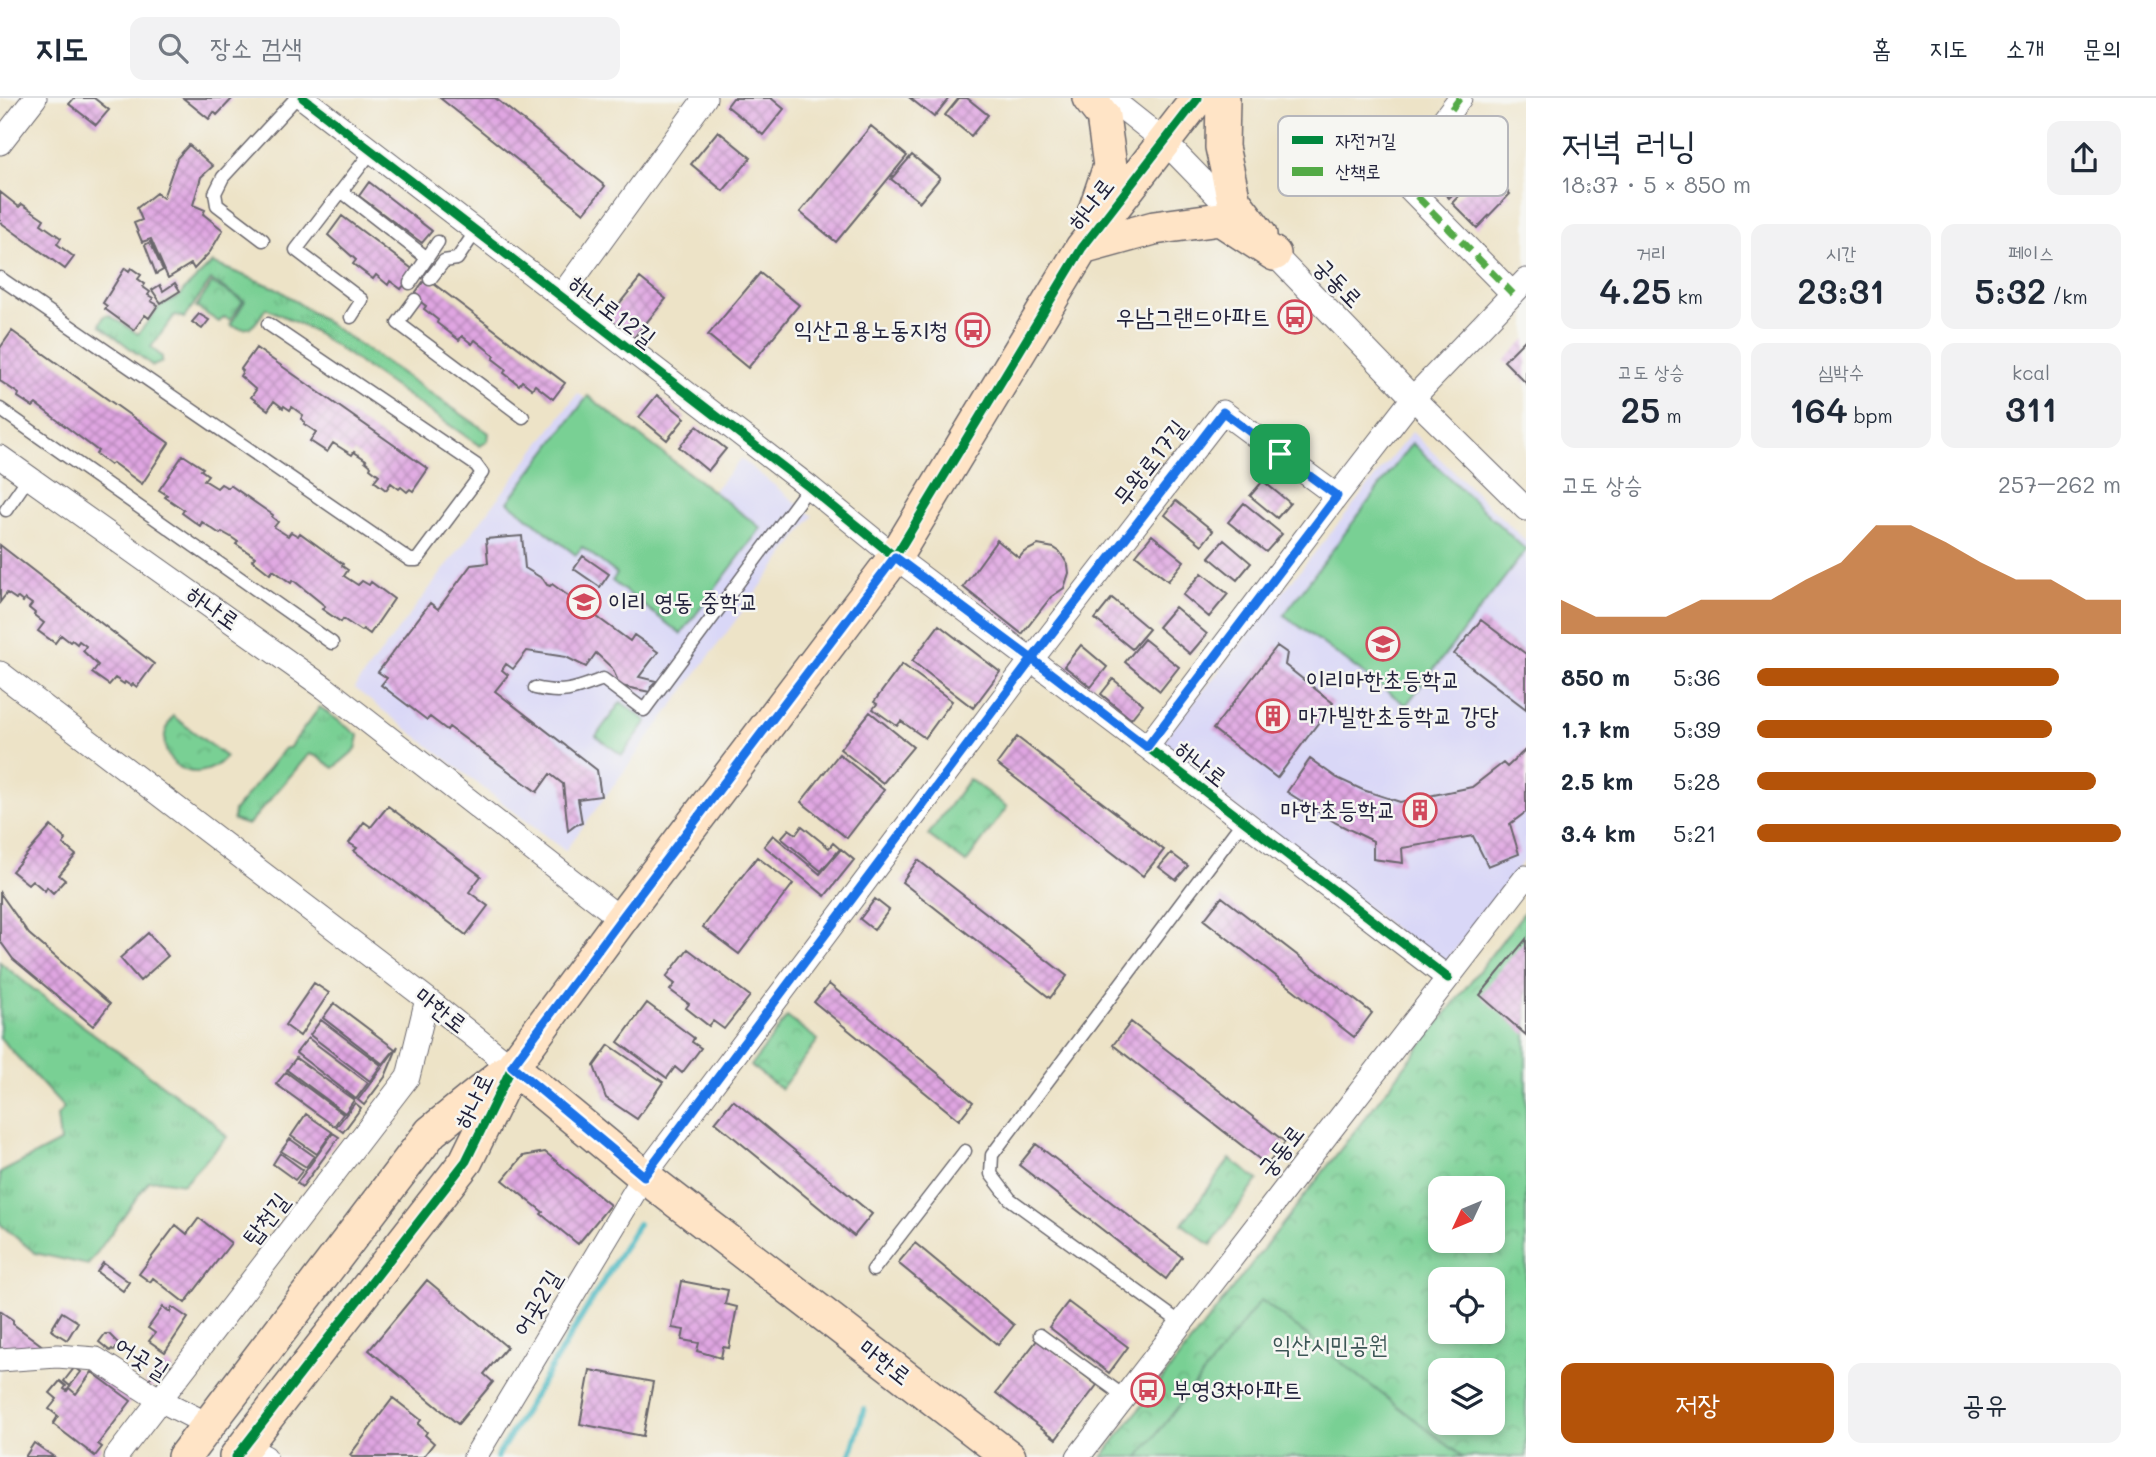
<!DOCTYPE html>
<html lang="ko">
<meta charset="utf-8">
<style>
:root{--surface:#fff;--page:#f2f2f3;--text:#1f2937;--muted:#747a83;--line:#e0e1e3;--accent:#b45309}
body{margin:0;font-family:Mali,"Poor Story",sans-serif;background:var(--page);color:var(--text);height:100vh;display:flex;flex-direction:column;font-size:26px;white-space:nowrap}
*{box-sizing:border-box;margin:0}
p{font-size:23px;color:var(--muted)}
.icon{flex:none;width:38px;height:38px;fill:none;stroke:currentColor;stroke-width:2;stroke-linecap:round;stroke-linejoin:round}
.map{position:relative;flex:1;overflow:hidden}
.sheet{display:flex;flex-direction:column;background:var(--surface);width:630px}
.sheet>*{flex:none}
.needle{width:46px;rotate:226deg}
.buttons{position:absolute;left:1428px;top:1078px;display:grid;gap:14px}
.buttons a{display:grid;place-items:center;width:77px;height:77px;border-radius:14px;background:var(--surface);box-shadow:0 4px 10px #0003;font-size:35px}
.pin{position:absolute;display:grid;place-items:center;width:60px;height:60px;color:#fff;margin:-30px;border-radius:14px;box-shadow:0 4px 10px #0006}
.round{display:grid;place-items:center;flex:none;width:74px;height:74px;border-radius:14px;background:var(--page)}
.headline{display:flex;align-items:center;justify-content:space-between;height:119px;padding:0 35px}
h1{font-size:38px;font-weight:600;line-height:52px}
.metrics{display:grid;grid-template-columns:repeat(3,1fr);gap:10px;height:119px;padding:7px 35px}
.metrics div{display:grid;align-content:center;border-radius:14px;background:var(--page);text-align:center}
.metrics b{font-size:35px;font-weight:600}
.metrics small{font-size:19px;font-weight:400}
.metrics p{font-size:19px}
.chart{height:196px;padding:14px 35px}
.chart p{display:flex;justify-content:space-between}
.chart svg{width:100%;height:126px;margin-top:7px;fill:var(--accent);opacity:.7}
.primary-button{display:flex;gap:14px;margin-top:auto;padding:14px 35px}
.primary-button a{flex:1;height:80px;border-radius:14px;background:var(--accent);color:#fff;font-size:28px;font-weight:600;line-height:80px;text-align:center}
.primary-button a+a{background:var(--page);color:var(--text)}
ul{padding:0 35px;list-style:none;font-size:23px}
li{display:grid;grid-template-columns:112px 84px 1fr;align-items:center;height:52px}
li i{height:18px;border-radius:9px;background:var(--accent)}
header{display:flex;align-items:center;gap:42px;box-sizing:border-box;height:98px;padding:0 35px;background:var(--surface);border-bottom:2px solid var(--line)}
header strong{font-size:33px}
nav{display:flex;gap:38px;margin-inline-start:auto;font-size:24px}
.search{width:490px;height:63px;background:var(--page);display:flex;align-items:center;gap:18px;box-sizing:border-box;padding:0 24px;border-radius:14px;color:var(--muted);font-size:26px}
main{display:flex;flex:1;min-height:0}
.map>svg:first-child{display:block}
</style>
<header>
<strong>지도</strong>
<div class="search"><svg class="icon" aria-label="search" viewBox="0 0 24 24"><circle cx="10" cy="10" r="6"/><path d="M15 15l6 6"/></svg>장소 검색</div>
<nav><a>홈</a><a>지도</a><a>소개</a><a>문의</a></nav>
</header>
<main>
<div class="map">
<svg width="1526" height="1359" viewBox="0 0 1526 1359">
<defs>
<pattern id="grass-tufts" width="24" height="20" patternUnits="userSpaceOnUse" patternTransform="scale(1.75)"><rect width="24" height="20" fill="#79d094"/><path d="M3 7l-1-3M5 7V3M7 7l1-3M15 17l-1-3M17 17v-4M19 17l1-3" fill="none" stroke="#68b280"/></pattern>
<pattern id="park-crowns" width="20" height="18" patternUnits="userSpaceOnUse" patternTransform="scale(1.75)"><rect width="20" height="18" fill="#79d094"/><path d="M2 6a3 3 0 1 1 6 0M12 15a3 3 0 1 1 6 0" fill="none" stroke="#68b280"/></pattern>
<pattern id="building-cross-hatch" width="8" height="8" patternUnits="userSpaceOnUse" patternTransform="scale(1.75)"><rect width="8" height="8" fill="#e0a6e2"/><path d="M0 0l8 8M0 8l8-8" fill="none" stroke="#b587b8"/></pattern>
</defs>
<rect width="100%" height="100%" fill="#f6f6f2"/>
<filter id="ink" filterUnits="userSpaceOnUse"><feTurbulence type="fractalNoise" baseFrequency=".0143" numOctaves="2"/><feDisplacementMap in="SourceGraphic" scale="14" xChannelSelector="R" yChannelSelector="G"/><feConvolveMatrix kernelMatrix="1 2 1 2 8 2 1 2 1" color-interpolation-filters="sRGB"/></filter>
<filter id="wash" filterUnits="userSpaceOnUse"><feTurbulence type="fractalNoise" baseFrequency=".00686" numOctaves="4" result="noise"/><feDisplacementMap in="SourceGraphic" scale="28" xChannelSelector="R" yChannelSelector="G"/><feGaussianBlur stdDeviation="1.57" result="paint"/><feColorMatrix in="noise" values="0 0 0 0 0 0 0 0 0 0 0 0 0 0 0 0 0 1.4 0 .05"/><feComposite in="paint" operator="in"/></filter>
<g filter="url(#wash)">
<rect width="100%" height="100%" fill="#ede3c7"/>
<path fill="#d9d7f7" d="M578,295L710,397L741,361L813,418L565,753L354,590Z
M1412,334L1526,443V760L1443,868L1158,649Z"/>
<path fill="url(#grass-tufts)" stroke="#4e7968" stroke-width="2" d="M212,165L276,190L489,335L488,343L480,348L312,232L266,210C254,227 253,236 230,227L245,203L211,182L184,220L175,217L151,249L162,259V264L153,268L100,227L104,218L109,217L138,236L160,208L181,197L183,193Z
M320,609L359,638L356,651L334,670L316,658L309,656L248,727L233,722L234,713L285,650H289Z
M0,864L32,890L214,1025L227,1039L183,1086L159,1082L149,1083L88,1167L35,1155L0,1126V1075L60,1044L57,1018L64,1010L0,940Z"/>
<path fill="url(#park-crowns)" stroke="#4e7968" stroke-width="2" fill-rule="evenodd" d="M212,185L243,203L230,222L224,219L219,224L196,209Z
M173,618L226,659C193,696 145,658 173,618Z
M969,681L1007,709L966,765L928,737Z
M1526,812V1359H1102ZM1440,1090H1493V1143H1440ZM1440,1181H1493V1234H1440ZM1440,1272H1493V1325H1440Z
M787,919L818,942L781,991L751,968Z
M1230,1061L1258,1082L1211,1147L1182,1126Z"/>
<path fill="#79d094" stroke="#4e7968" stroke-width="2" d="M588,298L761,430L681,536L612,483L617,476L582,449L576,457L508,404Z
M1412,345L1526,452L1406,607L1284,517Z
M621,604L647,623L622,657L596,638Z
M1261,1202L1463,1359H1139Z"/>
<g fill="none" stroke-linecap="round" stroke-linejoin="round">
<path stroke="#49b8c1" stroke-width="6" d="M497,1359L638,1126
M850,1359L864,1311"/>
</g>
<g id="blocks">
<path fill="url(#building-cross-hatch)" d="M74,0H94L109,12L96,27L69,6Z
M183,0H233L217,17L214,14L209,21Z
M440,0H495L605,88L584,115Z
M733,0H771L784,11L763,37L727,8Z
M910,0H949L934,19Z
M959,0H967L988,17L971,38L945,17Z
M871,28L907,58L836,144L800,114Z
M718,33L751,60L723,93L691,66Z
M189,47L213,68L201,79L193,107L205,112L203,116L223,132L210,154L194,171L191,166L168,180L151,141L142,144L134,125L142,122L137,110L156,95L163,100L177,60Z
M1447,50L1473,76L1449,100L1423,74Z
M912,57L940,80L920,104L891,81Z
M1485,71L1510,96L1477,130L1452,105Z
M369,84L432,133L422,145L359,98Z
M0,94L19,109L22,106L44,121L41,126L61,140L57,146L74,159L65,171L0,124Z
M342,118L415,173L401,191L390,183L388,187L376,177L373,181L353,166L356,162L328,137Z
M150,144L163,172L156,176L145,147Z
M125,170L129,173L131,170L141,177L138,181L145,186L143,189L150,194L148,197L153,200L151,203L158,207L149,220L145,217L134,232L105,211L107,208L103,205Z
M760,175L799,207L748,270L708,237Z
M426,180L565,285L553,301L535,287L532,291L522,283L519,287L504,275L506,271L493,261L495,258L475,242L472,246L462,238L459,242L437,225L438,222L424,211L426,208L413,198Z
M640,180L666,201L632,242L606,222Z
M175,185L180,193L161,205L152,192L160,187L163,193Z
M199,216L209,222L202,231L192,224Z
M12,233L169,345L142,386L113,365L110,367L96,356L98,353L36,306L33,309L18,299L19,296L0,283V250Z
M1526,241V285L1504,263Z
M256,250L428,371L413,393L410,391L407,394L401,389L399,391L391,385L386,392L374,383L379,377L370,370L371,368L365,363L366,362L354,354L352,357L333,345L327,354L310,343L316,334L304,326L305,324L301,321L303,317L292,309L290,312L284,308L283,310L274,303L268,312L251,299L256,292L240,278L243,273L241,271Z
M657,297L685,320L667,342L639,319Z
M697,328L726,351L708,373L679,349Z
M183,357L203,370L201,372L208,377L204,382L217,390L221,386L228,390L230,387L273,417L272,419L278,424L274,429L288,438L291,434L298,438L300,435L343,466L342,468L348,472L344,478L358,487L362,483L369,487L371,484L394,501L370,536L363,531L361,533L343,521L341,524L322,511L325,508L293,482L291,485L273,472L270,476L252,462L255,459L236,446L238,444L231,439L222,434L220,436L202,424L200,428L182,415L184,412L165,399L167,397L159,392Z
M1263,383L1290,405L1277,420L1250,398Z
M1176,403L1213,433L1202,447L1165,417Z
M1244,405L1282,436L1266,454L1228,424Z
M1152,437L1184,463L1168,483L1136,457Z
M522,438L525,470L543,481L547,487L550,488L552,486L630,543L634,537L658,554L639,579L656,583L651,588L650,594L616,587L617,581L612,570L596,555L586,569L566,559L527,553L513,571L506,566L502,572L508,577L495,593L597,672L601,698L578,701L582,725L576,727L568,733L563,686L550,676L537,694L449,629L447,632L430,619L427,622L381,587L387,580L378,574L430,505L438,511L471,467L488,465L486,441Z
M997,442L1019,460L1024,454L1038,447L1054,450L1060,454L1068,467L1069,475L1064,490L1051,499L1022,536L963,489Z
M1224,442L1251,465L1237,482L1209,459Z
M0,447L154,566L137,589L133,586L131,588L125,584L124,586L115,580L109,587L92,575L98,567L83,553L86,548L79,543L77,546L72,542L70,544L61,537L55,545L38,533L44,525L34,517L35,515L29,510L32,506L25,501L23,504L18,500L16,501L7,495L0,504Z
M583,458L609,476L600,489L574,471Z
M1202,475L1228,496L1209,519L1183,497Z
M1112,500L1149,531L1132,551L1095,521Z
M1175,509L1207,536L1190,556L1158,529Z
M1481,522L1526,556V611L1454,556Z
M939,527L1000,574L973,610L912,563Z
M1144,541L1179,569L1160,593L1125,564Z
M1081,547L1107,569L1091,589L1064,568Z
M1277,548L1287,555L1285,567L1333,605L1277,680L1213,631Z
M902,566L952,603L925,640L901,623L897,628L873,611L877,606L874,604Z
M1113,581L1143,606L1131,621L1101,596Z
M870,614L913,649L883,685L840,651Z
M1017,639L1164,752L1143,778L997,666Z
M1526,651V714L1510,726L1519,756L1488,768L1473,738L1402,750L1403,765L1373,761V743L1336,725L1287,694L1310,661L1337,680L1363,692L1400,704L1472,689L1503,665L1507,669Z
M839,656L884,692L847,740L801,704Z
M388,708L481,778L469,794L488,808L466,837L354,753L357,750L349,745L364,724L371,729Z
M51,728L66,742L63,746L76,757L59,777L65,782L53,795L47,789L45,793L32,782L28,786L12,773Z
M802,728L829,750L833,745L840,751L821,773L781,740L789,731L796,736Z
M773,737L820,776L841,751L854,762L825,798L764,748Z
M1171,755L1188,768L1176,782L1159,769Z
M757,759L793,786L739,856L703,829Z
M918,762L1067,878L1050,900L902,784Z
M0,795L29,836L110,906L93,928L13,861L0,843Z
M1222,799L1372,915L1354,939L1204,822Z
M875,801L889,812L874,832L860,821Z
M148,835L168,858L140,883L120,860Z
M1526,841V937L1480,897Z
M688,851L750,898L724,931L713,923L709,928L686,910L689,906L670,892L675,886L666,879Z
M314,885L329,895L300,938L285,927Z
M829,886L973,1004L959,1022L814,904Z
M334,905L395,951L383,966L323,920Z
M647,905L694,940L692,944L701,950L682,975L675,969L667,980L618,944Z
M321,922L381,967L370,983L310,937Z
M1131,924L1285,1044L1267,1067L1113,947Z
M308,940L368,985L356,1001L296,955Z
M609,947L663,984L637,1021L606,1000L594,968Z
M398,948L385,979L364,1007L358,1002Z
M296,960L354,1002L345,1015L287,972Z
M286,974L343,1016L334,1028L276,986Z
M733,1002L872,1116L854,1138L715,1024Z
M355,1005L361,1010L343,1034L336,1029Z
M306,1016L332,1034L317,1056L291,1038Z
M333,1035L339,1039L302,1089L297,1085Z
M290,1041L314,1058L306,1069L281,1053Z
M1036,1046L1182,1159L1166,1181L1019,1067Z
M545,1054L610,1107L578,1146L541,1116L543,1114L503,1082L523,1058Z
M280,1055L303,1072L295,1082L273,1066Z
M199,1120L231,1145L185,1205L153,1180L150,1184L139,1176L176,1127L187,1136Z
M915,1145L1014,1227L998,1247L898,1165Z
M103,1165L129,1184L123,1193L97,1174Z
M427,1182L507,1249L484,1276L493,1284L458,1326L369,1252Z
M681,1183L728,1192L725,1206L737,1209L729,1250L723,1249L721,1260L697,1253L699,1245L682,1242L684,1232L672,1230Z
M1068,1204L1128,1249L1109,1275L1049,1229Z
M163,1209L170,1214L172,1209L188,1220L165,1254L149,1243L155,1235L148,1230Z
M0,1213L13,1222V1226L44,1249L15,1259L0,1249Z
M62,1214L78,1224L67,1242L51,1232Z
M105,1236H109L119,1246L114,1253L112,1251L110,1253L99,1244Z
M1038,1241L1097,1287L1056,1341L996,1295Z
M168,1264L174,1271L151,1291L145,1284Z
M75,1269L81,1274L70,1288L64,1283Z
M590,1272L653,1284L643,1338L580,1326Z
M92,1274L131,1303L98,1346L102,1349L95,1358L53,1326L58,1318L49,1311L57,1301L50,1295L60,1283L66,1288L64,1291L67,1293L69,1290L76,1296Z
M393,1300L421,1322L418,1326L427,1334L425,1337L434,1345L423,1359H352L350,1357Z
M34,1345L54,1359H25Z"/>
</g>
</g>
<g filter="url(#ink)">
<use href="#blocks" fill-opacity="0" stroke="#69666c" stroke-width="2"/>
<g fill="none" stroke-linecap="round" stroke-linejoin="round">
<defs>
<path id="lane" d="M341,93L427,160
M263,142L217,107L215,95L223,79L296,0
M0,180L410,462H417L482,375L476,367L268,226
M430,181L444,163L457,161L476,133
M410,185L438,144
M415,202L398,225L523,319
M351,219L362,202L296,152L372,53
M0,311L332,545
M6,412L28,380
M535,590C564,597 576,591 603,581L644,612L809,389
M873,1172L965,1053
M1181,1225L1010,1101L991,1076L992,1057L1243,723
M1040,1237L1125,1299"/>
<path id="street" d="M303,0L809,389L895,459L1147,649L1448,880
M1110,0L1164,43L1236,117
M1460,0L1399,80L1513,196
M0,45L35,0
M1264,146L1413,300L1526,411
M561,198L705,0
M0,359L325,590L621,821
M0,575L427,901L512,969
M1147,649L1337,398L1413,300L1526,182
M0,1262L57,1258L96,1261L160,1302L209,1327
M244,1348L265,1359
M116,1359L408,979L427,901
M475,1359L644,1078L1032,561L1223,314L1337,398
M1078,1359L1526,779"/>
<path id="secondary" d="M1089,0L1103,18L1110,68L1092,121
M1223,0L1222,49L1234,103L1260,137
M1082,150L1154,130L1220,121L1274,156
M512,969L644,1078L1009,1359
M184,1359L431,1034L505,974
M236,1359L466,1063L512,969L621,821L895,459L1082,150L1198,0"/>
</defs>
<use href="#lane" stroke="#69666c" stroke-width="15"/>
<use href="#street" stroke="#69666c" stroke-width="25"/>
<use href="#secondary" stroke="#69666c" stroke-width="36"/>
<use href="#lane" stroke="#fff" stroke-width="12"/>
<use href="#street" stroke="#fff" stroke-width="23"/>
<use href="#secondary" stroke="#ffe4c6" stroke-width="33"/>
<path stroke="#53aa46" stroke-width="7" stroke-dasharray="14 7" stroke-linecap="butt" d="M1460,0L1399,80L1513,196"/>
<defs>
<path id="cycleway" d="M303,0L809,389L895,459L1147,649L1448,880
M236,1359L466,1063L512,969L621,821L895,459L1082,150L1198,0"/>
</defs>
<use href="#cycleway" stroke="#f6f6f2" stroke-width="13"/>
<use href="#cycleway" stroke="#00873e" stroke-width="9"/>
</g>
</g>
<g fill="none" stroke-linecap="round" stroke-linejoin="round" filter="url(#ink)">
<defs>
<path id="route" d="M1280,356L1223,314L1032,561L895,459L621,821L512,968L644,1078L1032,561L1147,649L1337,398L1280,356"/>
</defs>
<use href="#route" stroke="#fff" stroke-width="14"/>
<use href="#route" stroke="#1a73e8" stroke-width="9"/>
</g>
<defs>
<symbol id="bus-ring" viewBox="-11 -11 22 22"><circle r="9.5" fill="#f6f6f2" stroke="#d1495b" stroke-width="1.5"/><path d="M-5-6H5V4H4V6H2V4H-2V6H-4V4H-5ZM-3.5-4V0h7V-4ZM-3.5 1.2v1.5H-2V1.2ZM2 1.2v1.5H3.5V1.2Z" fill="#d1495b"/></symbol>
<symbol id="school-ring" viewBox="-11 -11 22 22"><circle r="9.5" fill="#f6f6f2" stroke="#d1495b" stroke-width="1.5"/><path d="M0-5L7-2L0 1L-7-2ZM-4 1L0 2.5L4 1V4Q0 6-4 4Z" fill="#d1495b"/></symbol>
<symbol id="building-ring" viewBox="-11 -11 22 22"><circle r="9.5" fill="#f6f6f2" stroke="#d1495b" stroke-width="1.5"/><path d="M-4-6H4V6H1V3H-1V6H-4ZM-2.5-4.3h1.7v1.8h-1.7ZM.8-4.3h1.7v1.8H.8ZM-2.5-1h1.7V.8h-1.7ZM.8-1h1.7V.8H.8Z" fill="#d1495b"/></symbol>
</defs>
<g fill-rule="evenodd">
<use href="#bus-ring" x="1276" y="200" width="38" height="38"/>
<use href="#bus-ring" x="954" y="213" width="38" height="38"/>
<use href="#school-ring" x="565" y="485" width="38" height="38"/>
<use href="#school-ring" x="1364" y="527" width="38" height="38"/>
<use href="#building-ring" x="1254" y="599" width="38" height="38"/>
<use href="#building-ring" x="1401" y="693" width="38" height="38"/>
<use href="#bus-ring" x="1129" y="1273" width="38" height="38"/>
</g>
<g text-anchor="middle" stroke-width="5" stroke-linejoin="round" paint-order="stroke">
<g font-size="24" fill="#22223b" stroke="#f6f6f2">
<text transform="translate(1091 106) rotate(-52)" y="8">하나로</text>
<text transform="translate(1338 185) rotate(46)" y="8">궁동로</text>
<text transform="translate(612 213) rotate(37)" y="8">하나로12길</text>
<text transform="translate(1150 365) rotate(-52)" y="8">무왕로17길</text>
<text transform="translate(213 510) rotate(35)" y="8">하나로</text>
<text transform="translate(1201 666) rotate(38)" y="8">하나로</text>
<text transform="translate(441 912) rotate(38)" y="8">마한로</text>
<text transform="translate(474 1003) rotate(-64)" y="8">하나로</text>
<text transform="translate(1281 1053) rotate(-52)" y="8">궁동로</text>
<text transform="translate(266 1121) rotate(-52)" y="8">탑천길</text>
<text transform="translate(537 1205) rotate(-59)" y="8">어곳2길</text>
<text transform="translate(142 1260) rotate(32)" y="8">어곳길</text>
<text transform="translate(885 1264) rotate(38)" y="8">마한로</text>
</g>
<g font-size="24" fill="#22223b" stroke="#f6f6f2" text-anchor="end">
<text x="1270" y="227">우남그랜드아파트</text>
<text x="948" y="240">익산고용노동지청</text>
<text x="608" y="512" text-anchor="start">이리 영동 중학교</text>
<text x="1383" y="590" text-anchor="middle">이리마한초등학교</text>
<text x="1298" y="626" text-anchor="start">마가빌한초등학교 강당</text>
<text x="1396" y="720">마한초등학교</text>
<text x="1172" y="1300" text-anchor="start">부영3차아파트</text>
</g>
<g font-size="24" fill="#3c5656" stroke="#f6f6f2">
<text x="1330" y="1255">익산시민공원</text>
</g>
</g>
<rect x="1278" y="18" width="230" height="80" rx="10" fill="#f6f6f2" stroke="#b6b6bb" stroke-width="2"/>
<rect x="1292" y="38" width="31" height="8" fill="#00873e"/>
<rect x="1292" y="69" width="31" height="9" fill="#53aa46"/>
<g font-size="19" fill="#22223b">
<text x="1335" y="49">자전거길</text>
<text x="1335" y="80">산책로</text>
</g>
</svg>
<div class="buttons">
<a><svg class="needle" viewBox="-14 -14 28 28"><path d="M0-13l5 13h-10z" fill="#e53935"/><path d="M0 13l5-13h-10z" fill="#747a83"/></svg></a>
<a><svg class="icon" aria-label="locate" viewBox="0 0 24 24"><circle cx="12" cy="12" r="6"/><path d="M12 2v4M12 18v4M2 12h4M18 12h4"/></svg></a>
<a><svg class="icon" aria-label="layers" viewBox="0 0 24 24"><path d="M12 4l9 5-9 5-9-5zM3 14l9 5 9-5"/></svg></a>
</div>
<div class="pin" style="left:1280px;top:356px;background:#1e9e55"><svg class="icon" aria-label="arrive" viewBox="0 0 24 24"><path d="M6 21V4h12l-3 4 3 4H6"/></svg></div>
</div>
<section class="sheet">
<div class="headline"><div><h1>저녁 러닝</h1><p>18:37 · 5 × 850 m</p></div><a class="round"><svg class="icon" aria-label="share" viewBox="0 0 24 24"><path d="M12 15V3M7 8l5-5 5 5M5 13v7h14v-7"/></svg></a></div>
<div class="metrics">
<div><p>거리</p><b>4.25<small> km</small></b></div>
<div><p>시간</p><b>23:31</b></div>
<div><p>페이스</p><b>5:32<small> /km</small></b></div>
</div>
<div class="metrics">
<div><p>고도 상승</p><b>25<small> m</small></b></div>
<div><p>심박수</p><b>164<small> bpm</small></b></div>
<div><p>kcal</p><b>311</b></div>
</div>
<div class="chart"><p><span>고도 상승</span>257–262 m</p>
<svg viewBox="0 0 160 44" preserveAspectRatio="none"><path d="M0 44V32L10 38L20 38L30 38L40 32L50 32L60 32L70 25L80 19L90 6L100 6L110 12L120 19L130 25L140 25L150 32L160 32V44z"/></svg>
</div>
<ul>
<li><b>850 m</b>5:36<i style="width:83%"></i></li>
<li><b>1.7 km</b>5:39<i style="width:81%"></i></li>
<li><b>2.5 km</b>5:28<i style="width:93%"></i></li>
<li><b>3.4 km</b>5:21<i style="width:100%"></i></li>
</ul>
<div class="primary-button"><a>저장</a><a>공유</a></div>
</section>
</main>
